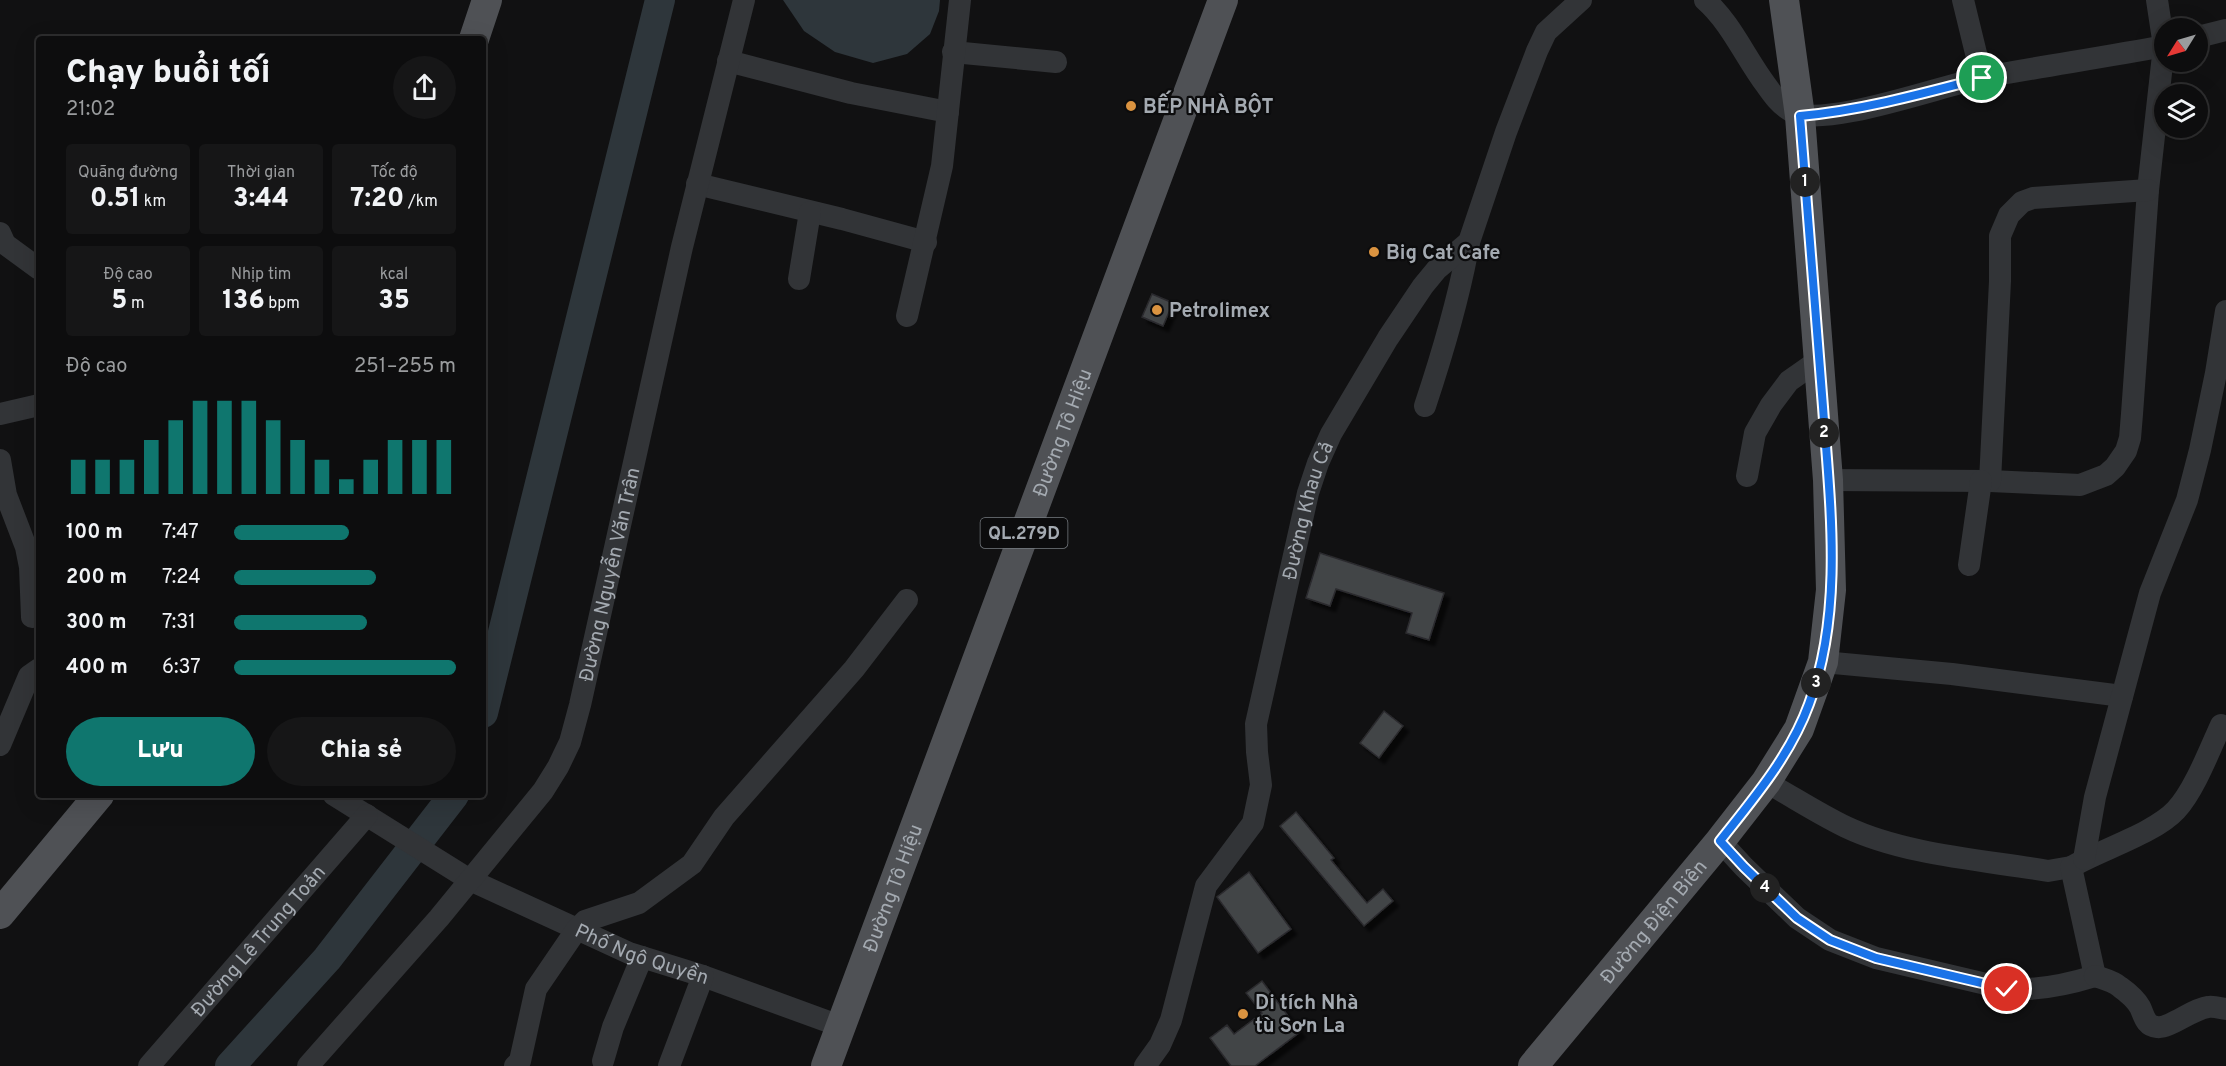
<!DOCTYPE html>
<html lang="vi">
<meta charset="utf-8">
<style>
:root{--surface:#0d0d0e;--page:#161617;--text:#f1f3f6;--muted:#9a9c9e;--line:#2d2d2e;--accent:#0f766e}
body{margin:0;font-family:Overpass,sans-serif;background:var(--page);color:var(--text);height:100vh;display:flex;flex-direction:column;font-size:22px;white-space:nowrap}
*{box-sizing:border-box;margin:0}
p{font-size:20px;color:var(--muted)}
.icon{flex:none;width:33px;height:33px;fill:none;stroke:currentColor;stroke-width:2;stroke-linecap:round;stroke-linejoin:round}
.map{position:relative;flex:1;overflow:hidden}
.sheet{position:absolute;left:36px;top:36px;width:450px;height:762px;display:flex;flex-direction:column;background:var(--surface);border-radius:6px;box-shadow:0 6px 24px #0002,0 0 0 2px var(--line)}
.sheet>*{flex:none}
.needle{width:39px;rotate:233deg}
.tools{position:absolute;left:2154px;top:18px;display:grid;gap:12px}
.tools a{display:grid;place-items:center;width:54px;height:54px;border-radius:50%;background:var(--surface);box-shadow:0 6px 24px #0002,0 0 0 2px var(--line);font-size:30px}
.pin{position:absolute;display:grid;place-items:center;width:51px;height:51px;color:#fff;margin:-26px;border:3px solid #fff;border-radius:50%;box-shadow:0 2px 6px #0007}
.km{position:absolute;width:30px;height:30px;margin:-15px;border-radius:50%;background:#222;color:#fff;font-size:16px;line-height:30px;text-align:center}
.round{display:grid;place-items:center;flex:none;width:63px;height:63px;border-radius:32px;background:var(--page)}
.overview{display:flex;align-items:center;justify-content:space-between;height:102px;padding:0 30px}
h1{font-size:33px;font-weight:800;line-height:45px}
.figures{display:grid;grid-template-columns:repeat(3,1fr);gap:9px;height:102px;padding:6px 30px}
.figures div{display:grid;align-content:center;border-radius:6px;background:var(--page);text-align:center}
.figures b{font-size:26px;font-weight:800}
.figures small{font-size:16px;font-weight:400}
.figures p{font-size:16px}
.chart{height:168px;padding:12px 30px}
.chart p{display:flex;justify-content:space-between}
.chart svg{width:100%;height:108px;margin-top:6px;stroke:var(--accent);stroke-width:6}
.action{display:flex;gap:12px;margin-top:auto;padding:12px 30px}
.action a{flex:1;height:69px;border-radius:36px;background:var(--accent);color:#fff;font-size:24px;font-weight:800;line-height:69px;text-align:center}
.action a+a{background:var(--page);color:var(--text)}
ul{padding:0 30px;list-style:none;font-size:20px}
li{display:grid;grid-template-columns:96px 72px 1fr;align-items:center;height:45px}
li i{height:15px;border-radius:8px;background:var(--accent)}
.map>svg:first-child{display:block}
</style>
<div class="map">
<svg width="2226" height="1066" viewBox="0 0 2226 1066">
<defs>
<filter id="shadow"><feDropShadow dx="5.5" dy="5.5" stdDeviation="1.5" flood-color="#0009"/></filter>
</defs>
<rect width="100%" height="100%" fill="#111112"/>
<path fill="#2e363b" d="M783,0H940L939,11L930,34L907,54L873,63L835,52L804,31Z"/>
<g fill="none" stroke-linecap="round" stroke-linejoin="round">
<path stroke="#2e363b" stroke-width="30" d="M483,713L660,0
M230,1066L327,959L454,795"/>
</g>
<path fill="#434447" stroke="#2b2b2e" stroke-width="1.5" filter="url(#shadow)" d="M1152,294L1173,303L1163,326L1142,317Z
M1320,553L1444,593L1429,640L1406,633L1412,613L1336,589L1330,606L1306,598Z
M1384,711L1403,726L1379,758L1360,743Z
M1296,812L1334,858L1331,860L1367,903L1383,889L1393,901L1364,926L1280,826Z
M1249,872L1291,929L1258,953L1217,897Z
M1262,981L1300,1032L1255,1066H1231L1210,1038L1227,1025L1234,1034L1262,1013L1246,993Z"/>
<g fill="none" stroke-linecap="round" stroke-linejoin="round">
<g stroke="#323437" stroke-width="22">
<path d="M1705,0C1731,23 1745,57 1766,85C1773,95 1780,105 1791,111C1822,130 1946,84 1985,77C2045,66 2105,57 2164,46"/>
<path d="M1963,0L1982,78"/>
<path d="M2198,37L2226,30"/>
<path d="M953,52L1056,62"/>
<path d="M728,61L851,93L948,112"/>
<path d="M697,184L842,219L926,242"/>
<path d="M0,233L5,244L39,269"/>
<path d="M799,279L810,212"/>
<path d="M907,316L942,166L960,0"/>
<path d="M1425,406C1443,352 1459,299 1469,242"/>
<path d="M0,414L39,405"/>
<path d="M0,460L6,495L26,547L30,567L32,617"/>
<path d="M1747,476L1755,433L1771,405L1789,381L1819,360"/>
<path d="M1828,480L1990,481L2080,485L2106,475L2115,467L2126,451L2130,438L2132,414L2148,190L2164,46L2157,0"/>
<path d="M1990,481L2000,281V236L2009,215L2022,202L2033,198L2148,190"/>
<path d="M1969,565L1981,481"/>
<path d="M1823,662L1952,674L2122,696"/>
<path d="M0,745L29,676L39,669"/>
<path d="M1766,782C1793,797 1819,814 1846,827C1905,855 1984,860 2048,871L2071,867C2100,850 2155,833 2176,810C2194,791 2210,749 2221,725"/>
<path id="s1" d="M334,795L470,880L577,929L629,953L703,976L840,1026"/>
<path d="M1720,841L1744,867L1797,918L1830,940L1876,958L2007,989C2038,991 2066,985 2095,976L2071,867"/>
<path d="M2084,859L2095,797L2150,593L2187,500L2200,450L2216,373L2226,311"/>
<path d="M2095,976C2104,979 2113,981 2120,987C2127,992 2136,1000 2140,1007C2144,1015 2145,1026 2157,1027C2169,1029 2192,1009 2208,1007C2213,1006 2220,1008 2226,1009"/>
<path d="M603,1061L613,1027L642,957"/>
<path id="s2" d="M149,1066L367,815"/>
<path id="s3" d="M308,1066L439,918L543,791L558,767L570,742L580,705L682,247L744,0"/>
<path d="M515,1066L520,1061L536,989L577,929L585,921L639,903L692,864L724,817L854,669L907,600"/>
<path d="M669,1066L703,976"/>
<path id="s4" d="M1145,1066L1160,1045L1171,1020L1206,886L1253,823L1261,785L1257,752L1256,724L1308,493L1318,463L1331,434L1388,338L1423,286L1437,269L1469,242L1506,132L1537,51L1546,32L1581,0"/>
</g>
<g stroke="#4f5155" stroke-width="30">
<path d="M474,39L487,0"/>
<path d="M0,914L99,795"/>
<path id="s5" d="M826,1066L1223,0"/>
<path id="s6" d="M1533,1066L1720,841L1766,782L1799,729L1823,662L1831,590L1828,480L1800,116L1784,0"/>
</g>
</g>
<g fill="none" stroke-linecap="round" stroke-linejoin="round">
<defs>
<path id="route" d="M1982,78C1921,94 1863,110 1800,116C1808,213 1816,310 1823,407C1830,504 1844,611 1809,704C1790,756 1754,798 1720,841L1744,867L1797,918L1830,940L1876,958L2007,989"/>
</defs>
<use href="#route" stroke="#fff" stroke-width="12"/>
<use href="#route" stroke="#1a73e8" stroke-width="8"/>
</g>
<g fill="#da9340" stroke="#0c0c0d" stroke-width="2">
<circle cx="1131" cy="106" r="6"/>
<circle cx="1374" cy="252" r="6"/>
<circle cx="1157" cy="310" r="6"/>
<circle cx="1243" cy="1014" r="6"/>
</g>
<g text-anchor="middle" stroke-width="4.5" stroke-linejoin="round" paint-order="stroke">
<rect fill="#0c0c0d" stroke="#767b80" stroke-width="1.5" x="980.5" y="518" width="87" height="30" rx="4.5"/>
<g font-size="18" font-weight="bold" fill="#a4aab1">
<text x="1024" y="539">QL.279D</text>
</g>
<g font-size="20" font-weight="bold" fill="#a4aab1" stroke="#0c0c0d" text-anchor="start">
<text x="1143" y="113">BẾP NHÀ BỘT</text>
<text x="1386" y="259">Big Cat Cafe</text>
<text x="1169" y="317">Petrolimex</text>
<text x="1255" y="1009">Di tích Nhà<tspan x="1255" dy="23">tù Sơn La</tspan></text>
</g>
<g font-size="20" fill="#a4aab1" stroke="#0c0c0d">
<text dy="7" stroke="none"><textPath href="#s5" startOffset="676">Đường Tô Hiệu</textPath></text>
<text dy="7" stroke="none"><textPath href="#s4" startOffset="590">Đường Khau Cả</textPath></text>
<text dy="7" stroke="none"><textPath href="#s3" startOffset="590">Đường Nguyễn Văn Trân</textPath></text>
<text dy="7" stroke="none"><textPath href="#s5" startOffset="190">Đường Tô Hiệu</textPath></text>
<text dy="7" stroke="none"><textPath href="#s6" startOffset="188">Đường Điện Biên</textPath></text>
<text dy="7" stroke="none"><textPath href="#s2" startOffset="166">Đường Lê Trung Toản</textPath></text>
<text dy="7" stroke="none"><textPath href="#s1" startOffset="348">Phố Ngô Quyền</textPath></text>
</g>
</g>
</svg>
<div class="tools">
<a><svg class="needle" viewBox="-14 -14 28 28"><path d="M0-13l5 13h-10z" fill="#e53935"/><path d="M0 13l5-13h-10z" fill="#9a9c9e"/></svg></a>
<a><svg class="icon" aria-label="layers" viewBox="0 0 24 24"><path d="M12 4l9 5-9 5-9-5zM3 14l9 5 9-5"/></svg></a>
</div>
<div class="pin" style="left:1982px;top:78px;background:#1e9e55"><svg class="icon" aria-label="arrive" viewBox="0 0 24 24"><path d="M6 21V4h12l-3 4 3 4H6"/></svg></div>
<div class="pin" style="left:2007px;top:989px;background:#d93025"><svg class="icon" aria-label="check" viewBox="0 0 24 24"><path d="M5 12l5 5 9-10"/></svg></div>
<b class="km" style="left:1805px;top:182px">1</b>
<b class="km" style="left:1824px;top:433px">2</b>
<b class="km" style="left:1816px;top:683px">3</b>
<b class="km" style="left:1765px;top:888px">4</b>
<section class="sheet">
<div class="overview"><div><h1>Chạy buổi tối</h1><p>21:02</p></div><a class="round"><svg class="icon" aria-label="share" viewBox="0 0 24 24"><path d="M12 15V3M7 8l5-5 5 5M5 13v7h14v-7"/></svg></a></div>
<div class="figures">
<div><p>Quãng đường</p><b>0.51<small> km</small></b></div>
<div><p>Thời gian</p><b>3:44</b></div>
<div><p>Tốc độ</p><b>7:20<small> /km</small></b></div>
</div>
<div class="figures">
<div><p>Độ cao</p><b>5<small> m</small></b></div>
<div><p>Nhịp tim</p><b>136<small> bpm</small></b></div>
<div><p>kcal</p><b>35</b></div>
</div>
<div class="chart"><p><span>Độ cao</span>251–255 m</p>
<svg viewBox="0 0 160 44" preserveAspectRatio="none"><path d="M5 44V30M15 44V30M25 44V30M35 44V22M45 44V14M55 44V6M65 44V6M75 44V6M85 44V14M95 44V22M105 44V30M115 44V38M125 44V30M135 44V22M145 44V22M155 44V22"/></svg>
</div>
<ul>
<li><b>100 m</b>7:47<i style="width:52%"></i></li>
<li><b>200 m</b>7:24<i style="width:64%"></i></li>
<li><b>300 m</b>7:31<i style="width:60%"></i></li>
<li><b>400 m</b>6:37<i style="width:100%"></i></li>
</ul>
<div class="action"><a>Lưu</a><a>Chia sẻ</a></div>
</section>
</div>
